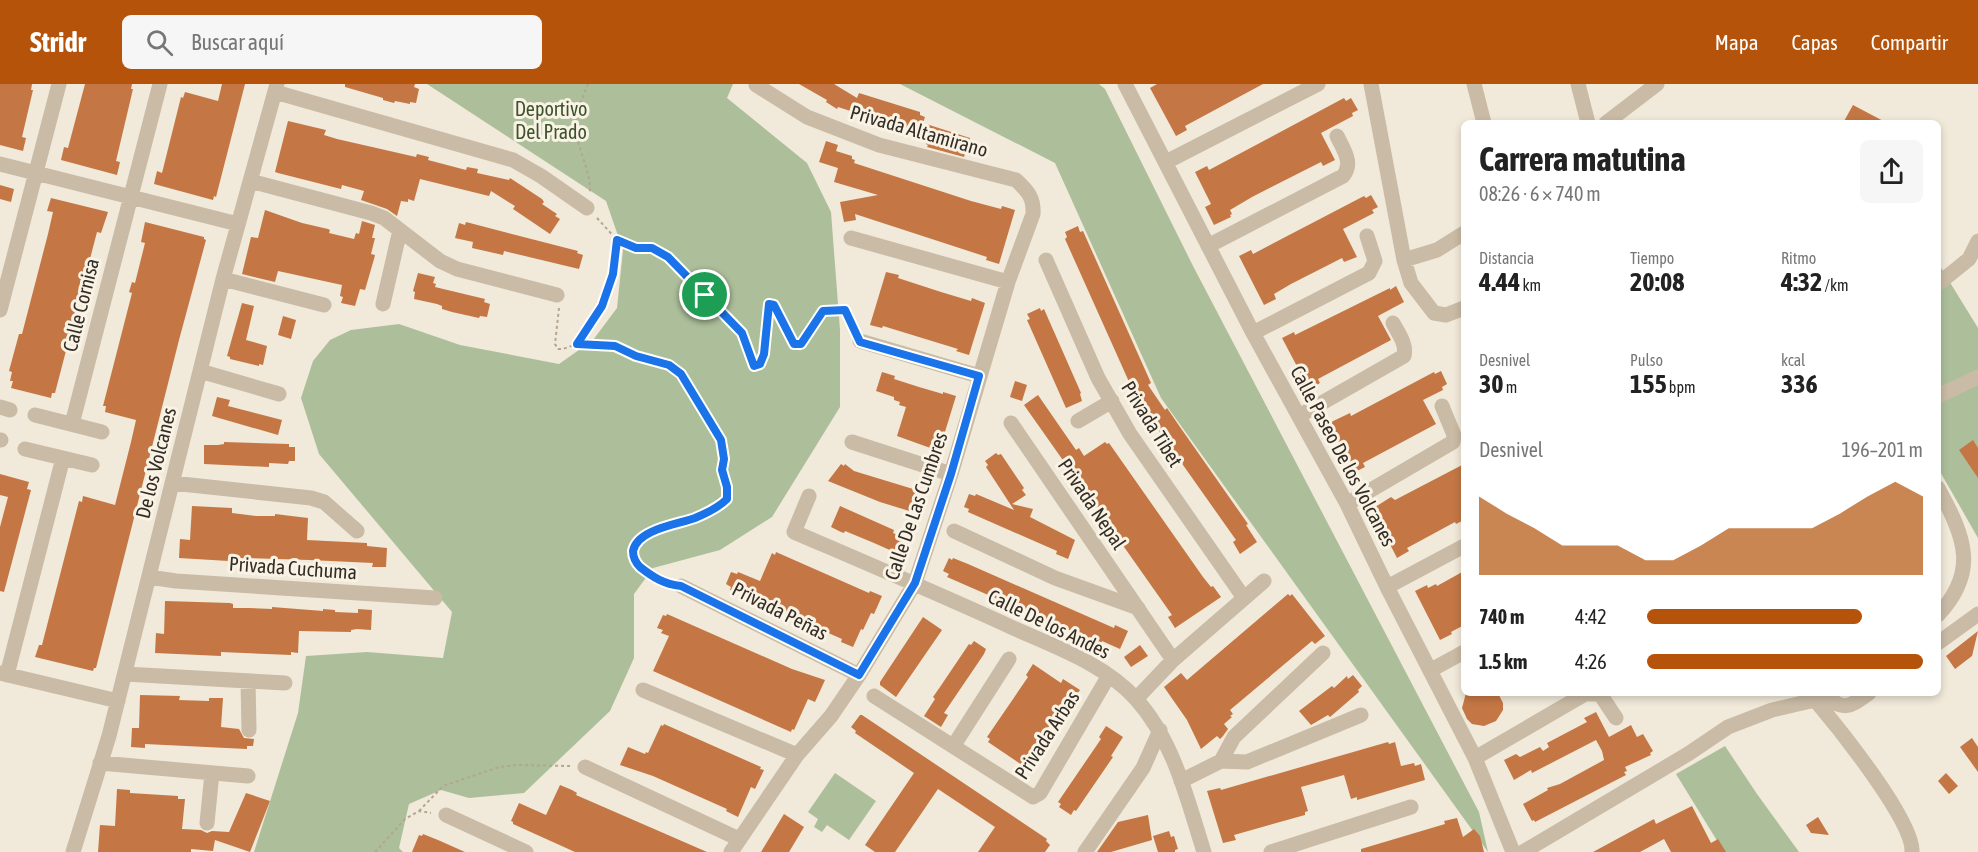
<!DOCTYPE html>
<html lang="es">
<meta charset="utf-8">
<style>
:root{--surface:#fff;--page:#f6f6f6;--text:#222;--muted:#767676;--accent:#b45309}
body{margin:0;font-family:"Asap Condensed",sans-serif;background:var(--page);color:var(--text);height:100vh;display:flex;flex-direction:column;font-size:22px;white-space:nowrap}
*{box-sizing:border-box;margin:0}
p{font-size:20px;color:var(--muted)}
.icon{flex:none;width:33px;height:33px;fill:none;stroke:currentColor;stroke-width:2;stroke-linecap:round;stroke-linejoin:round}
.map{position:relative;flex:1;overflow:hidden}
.sheet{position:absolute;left:1461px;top:36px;width:480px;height:576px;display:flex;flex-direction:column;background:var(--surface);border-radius:9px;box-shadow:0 3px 9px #0003}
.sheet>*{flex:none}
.pin{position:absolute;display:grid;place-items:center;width:51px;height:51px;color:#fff;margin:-26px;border:3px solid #fff;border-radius:50%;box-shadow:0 2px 6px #0007}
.round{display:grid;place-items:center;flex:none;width:63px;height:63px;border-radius:9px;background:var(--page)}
.overview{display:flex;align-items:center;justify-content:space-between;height:102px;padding:0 18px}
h1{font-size:33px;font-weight:700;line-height:45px}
.metrics{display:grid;grid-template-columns:repeat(3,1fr);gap:9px;height:102px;padding:6px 18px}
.metrics div{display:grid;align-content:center}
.metrics b{font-size:26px;font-weight:700}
.metrics small{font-size:16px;font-weight:400}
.metrics p{font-size:16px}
.chart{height:168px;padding:12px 18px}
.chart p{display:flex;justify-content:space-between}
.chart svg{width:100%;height:108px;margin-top:6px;fill:var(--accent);opacity:.7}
ul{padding:0 18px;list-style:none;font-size:20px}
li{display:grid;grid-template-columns:96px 72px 1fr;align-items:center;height:45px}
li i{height:15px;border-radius:8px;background:var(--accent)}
header{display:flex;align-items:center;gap:36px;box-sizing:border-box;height:84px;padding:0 30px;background:var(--accent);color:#fff}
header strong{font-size:28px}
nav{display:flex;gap:33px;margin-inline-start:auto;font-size:21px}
.search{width:420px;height:54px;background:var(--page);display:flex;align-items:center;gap:15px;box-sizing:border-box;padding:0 21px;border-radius:9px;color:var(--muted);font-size:22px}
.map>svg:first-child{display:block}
</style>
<header>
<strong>Stridr</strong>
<div class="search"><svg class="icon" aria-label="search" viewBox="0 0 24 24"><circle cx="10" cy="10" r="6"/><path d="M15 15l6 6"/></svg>Buscar aquí</div>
<nav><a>Mapa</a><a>Capas</a><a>Compartir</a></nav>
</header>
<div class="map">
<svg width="1978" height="768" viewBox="0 0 1978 768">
<rect width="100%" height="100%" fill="#f1e9d9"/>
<path fill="#adbf9a" d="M427,0H733L727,14L807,79L831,128L840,246V323L772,433L720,466L653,484L634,510V574L610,627L524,709L469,714L441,706L409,720L399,764L403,768H254L298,629L306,572L367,568L443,574L452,528L319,370L301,314L313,277L330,256L351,246L399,240L460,261L559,280L593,256L617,224L623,166L606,117Z
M900,0H1099L1105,5L1193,182L1479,728L1488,768L1161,314L1055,79Z
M1938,179L1978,244V454L1938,384Z
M1725,662L1757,710L1799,768H1724L1676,690Z
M835,689L876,717L849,756L827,741L822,748L814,743L818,735L808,728Z"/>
<path fill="#c47744" d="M0,0H32L31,6H33L22,53L26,54L23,67L0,61Z
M85,0H132L131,5H133L116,77L120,78L117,91L61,76L64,63L68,64Z
M222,0H245L216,113L214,112L213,116L154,100L157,87L162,89L181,13L183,14L185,8L218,17Z
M345,0H415L414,3L419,5L416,19L410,18V20L395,17L394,19L383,16V14L345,3Z
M799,0H834L857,14L859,9L920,28V31L925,33L923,39L970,54L964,73L927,63L928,61L926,60L928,52L838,23L837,25L826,18L827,16Z
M1157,0H1263L1185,42L1187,46L1176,52L1150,4Z
M1344,14L1346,17L1351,14L1358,26L1352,29L1353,32L1321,49L1335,76L1323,82L1321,78L1252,113L1230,126L1232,130L1230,131L1231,133L1214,141L1205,123L1211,120L1195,88L1207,82L1209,86Z
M1853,21L1887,39H1843Z
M288,37L326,46L324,51L337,55L416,73L417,70L429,73L428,76L466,86L467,83L478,85L477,89L509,96L510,94L542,115L544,118L542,120L557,130L555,132L560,135L550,150L513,125L515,122L491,107L489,112L420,95L414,117L408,115V118L401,117L397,132L387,125L361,116L364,107L342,101L341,105L278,89L275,88Z
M826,57L838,61L836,67L852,72V75L855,76L854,79L971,117L1001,125L1002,122L1015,126L999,180L986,176L987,173L855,130L856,136L844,138L840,118L878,111L834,98L838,84L819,78Z
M0,101L14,105L11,118L0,115Z
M1371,111L1378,123L1372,126L1374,129L1343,145L1357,173L1344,178L1342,174L1291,200L1274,210L1276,215L1264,221L1239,172L1251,166L1253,170L1364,112L1366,114Z
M51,114L108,128L101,149L97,148L55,309H52L51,314L11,304L13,297H10L12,288L9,287L19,250H22L48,150L53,128L47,127Z
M265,126L302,139L328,145L330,146L329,149L354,155L356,149L359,150L362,137L375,141L372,154H375L371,170L375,171L374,175L365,206L360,205L355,222L341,219L343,213L340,212L342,201L278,187L275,198L242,190L251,153L258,154Z
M145,138L204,153V155L206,156L179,256L96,584H94L93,587L35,573L39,561H42L79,417L82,418L83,412L115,421L131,358L136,336L105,328L106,322H103L132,209L129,208L132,198L135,199L145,159L141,158Z
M466,138L578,167L577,169L583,171L579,185L504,167L503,171L472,164L473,158L455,154L459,139L465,141Z
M1078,142L1080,148L1083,147L1151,299L1148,301L1165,326L1167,324L1180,343L1248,440L1246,441L1257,458L1240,470L1233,458L1236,456L1147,330L1145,331L1137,321L1139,320L1065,155L1067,153L1065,148Z
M886,188L899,191L898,194L941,208L971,217L972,214L985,219L969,271L956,267L958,265L883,242L882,244L870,241Z
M418,189L435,193L433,199L436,200L435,203L485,215L484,218L490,220L487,233L480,232L479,234L452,228L442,225V222L437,220L414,215L415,208L413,207Z
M1396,202L1404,218L1378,232L1391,256L1318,295L1320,299L1309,305L1282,254L1294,248L1295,251L1390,204V206Z
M242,219L254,222L246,256L267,262L263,281L259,280V282L230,275V273L227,272Z
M1040,224L1041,227L1044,225L1081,309L1080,310L1082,317L1066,324L1027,236L1030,235L1027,230Z
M283,232L296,236L291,255L278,251Z
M1441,287L1447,300L1442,303L1443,306L1423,316L1436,340L1363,379L1365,383L1353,389L1327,340L1350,329L1351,332L1434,288L1435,290Z
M882,288L895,292L894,295L919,303L943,310V308L956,312L940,364L937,363L936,366L897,352L906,323L899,321L900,318L894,316V313L876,307Z
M1015,297L1027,301L1022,317L1010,313Z
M1038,311L1076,366L1079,364L1084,372L1105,358L1107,360L1109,359L1203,493L1211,503L1213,502L1221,513L1175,544L1168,533L1172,531L1024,321Z
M217,313L230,316L228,322L282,336L278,351L212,332Z
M1973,356L1978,364V394L1959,366Z
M224,358L289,360V363H295V377H289L288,380L269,379V383L204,380V361H218L224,360Z
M996,369L998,371L1001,370L1024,404L1022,406L1026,411L1012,420L1033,425L1030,433L1075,456L1068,475L1056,470L1057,467L968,428L969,425L964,423L969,410L975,412L976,410L1014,426L986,383L988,381L985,377Z
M841,380L844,382L845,380L854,387L923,408L922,410L926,411L919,430L880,418L828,397Z
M1464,380V436L1456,440L1455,438L1407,464L1409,467L1397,474L1372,425L1391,413L1395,416Z
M0,390L29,398L27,405L31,406L4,508L0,507V443L8,413L0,411Z
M192,422L232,424V429L257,432H275V430L308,434L307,456L367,459V462L387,464L386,483H372L373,479L309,476L245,474V478L179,474L180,455L190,456Z
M840,422L894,446L893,449L911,456L903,475L891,470L892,467L874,459L845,447L844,449L841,448L831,443Z
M776,468L869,509L870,507L882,512L874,530L871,529L863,546L861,545L853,563L841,558L842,555L730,506L731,503L726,500L731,488L737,490L738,488L760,497L772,469L775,471Z
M949,474L952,476L953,474L968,480L1114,544L1115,541L1128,547L1120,565L1102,557L1101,560L947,493L949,490L943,487Z
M1464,487V541L1451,548L1452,550L1440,556L1415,507L1427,501L1428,504L1436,500L1437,502Z
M1288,510L1290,512L1292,510L1325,552L1315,560L1312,557L1230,626L1233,630L1230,632L1232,633L1224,640L1228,645L1223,652L1220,655L1217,652L1201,665L1187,636L1164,603L1181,589L1187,596Z
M165,517L230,519L233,520V524H249L272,525V523L323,527V525L335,526V528L358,529V525L372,526L371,546L357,545L351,546V548L299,547L298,569L291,568V571L221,568V572L155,569L156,549L164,550Z
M667,530L792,585L825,596L815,618L808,615L794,646L792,645L791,648L653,587L669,552L661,549L663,546L657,544L663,531L666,532Z
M923,533L942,546L896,613L880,601V598Z
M1978,547L1972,572L1955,585L1946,572Z
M974,557L986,565L984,570L944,629L948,631L941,643L924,632L935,615L933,613L940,603L969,560L971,561Z
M1140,561L1148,572L1131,583L1124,573Z
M1033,580L1061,599L1063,595L1080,606L1072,617L1068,615L1022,681L988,658L990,655L987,653L1028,593L1026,591Z
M1353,591L1362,602L1358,606L1359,608L1330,633L1328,631L1311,641L1299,627L1332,602L1334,604L1347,592L1348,595Z
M1466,609H1498L1503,619V626L1496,637L1484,642L1472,640L1467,635L1462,624Z
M140,611L180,612L179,616L209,617V614H223L221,643L239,645L244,654L254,655L253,662H247V665L145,660V664L131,663L132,644H139Z
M1596,628L1609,653L1631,641L1637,653L1643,650L1653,667L1650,669L1651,671L1625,683L1627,687L1624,688L1626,691L1535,738L1534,736L1532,737L1523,720L1548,706L1547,704L1560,700L1604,676L1602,667L1596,656L1532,689L1531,686L1514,696L1504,676L1516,670L1520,673L1540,663L1543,667L1549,663L1547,659L1587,638L1584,634Z
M860,631H862L1047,755L1046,757L1050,761L1045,768H978L995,743L938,705L895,768H875L865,761L914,689L855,649L856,647L851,643Z
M664,640L761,683L760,685L764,686L755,705L751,703L738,733L726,727L727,725L653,692L620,681L628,663L645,670L646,668L648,669L661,641L663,642Z
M1106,642L1123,653L1111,672L1113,673L1076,727L1074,726L1071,731L1059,723L1061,720L1058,718L1101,655L1099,653Z
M1972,654L1978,663V688L1960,663Z
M1388,658L1389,660L1395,658L1401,682L1414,679L1415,682L1421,680L1425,696L1357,716V713L1351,715L1344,691L1301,703L1308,727L1305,728V731L1234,751L1236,756L1223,759L1207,707L1220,704L1221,706Z
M1946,689L1958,702L1949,710L1938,697Z
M560,701L572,706L577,709L576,711L707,768H575L513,740V738L511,737L519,719L546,731Z
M117,705L130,706V709L178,712V715H185L182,745L201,746L207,749L212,747L229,748L246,709L270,717L250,768L215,756L213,767L191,765V768H98L100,741L115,742Z
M1692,722L1711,759L1718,755L1726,768H1671L1664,755L1640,768H1593L1654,735L1656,740Z
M784,730L804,743L789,768H761Z
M1148,731L1152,756L1111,768H1097L1118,738Z
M1818,733L1829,751L1811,749L1806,741Z
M1457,734L1463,753L1474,745L1480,752L1484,768H1361V765L1445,740L1444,737Z
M1169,747L1171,753L1174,752L1178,765L1175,766V768H1158L1153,752Z
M423,750L438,756L465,768H412L419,751L422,752Z"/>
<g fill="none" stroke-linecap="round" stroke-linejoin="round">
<path stroke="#b4a590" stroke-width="2" stroke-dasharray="3 3" stroke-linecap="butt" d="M588,0C584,11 577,25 576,37C574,61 591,84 590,108
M597,134L617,156L636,164H652L668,173L742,249L754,282L760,280L764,270L769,220L774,221L794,260H801L823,227L845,226L854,244
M559,224L555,260L558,265H563L577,260L615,262L636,272L669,281L676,285L681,290L721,356L725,374L722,386L727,403V415C718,424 706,429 695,434C679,440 619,449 636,478C641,487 657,497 666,500
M577,260L602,222L613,190L617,156
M419,727L443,702L499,683L517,681L570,682
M375,768L405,735L419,727L431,729"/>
<path stroke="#c9bba5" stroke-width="15" d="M1125,0L1253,249L1347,420L1387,503L1475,674L1513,768
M1371,0L1404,176L1411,199L1434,229L1446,231L1464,224
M1474,0L1484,39
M1578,0L1588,39
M275,8L513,76L541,92L587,124
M1606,39L1657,0
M1166,78L1318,0
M0,80L238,140
M250,97L371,129L384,134L440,177L457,185L557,211
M851,154L1008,198
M1208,162L1343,92C1354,79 1343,65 1337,52
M1046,176L1098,294L1130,350L1244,514
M1404,176L1437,166L1464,149
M223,195L324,221
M1938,200L1969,175L1978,157
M383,220L400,146
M0,226L59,0
M1253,249L1369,189L1375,177L1367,152
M860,257L979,292
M200,287L279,310
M1938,312L1978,293
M0,323L10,326
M35,331L102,348
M1299,332L1404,272C1407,260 1398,249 1393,239
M1078,337L1112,317
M1011,339L1173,576
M72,340L160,0
M0,356H1
M852,358L951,390
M25,365L92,381
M172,399L311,414L324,418L357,447
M1938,404C1966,455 1978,488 1938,531
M809,412L794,448C866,479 939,510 1011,543C1053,562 1105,580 1136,615C1174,657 1187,715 1204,768
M1347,420L1453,358L1454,351L1442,322
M954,447L1055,494L1138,524
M149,493L176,497L435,514
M681,502L859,591
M1387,503L1464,462
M1938,559L1978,530
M1431,586L1464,568
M0,589L118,617
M125,590L285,599
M7,591L63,374
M248,597L249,646
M643,606L797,671
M1827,610C1842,630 1852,621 1869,609
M874,612L1033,713L1040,709L1108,593
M1136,615L1173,576L1264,497
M1815,616C1837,642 1914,737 1912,768
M954,661L1009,575
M1475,674L1585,610H1600L1616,634
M1221,677L1234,653L1323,569
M100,679L248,692
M585,683L739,755
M1181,697L1221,677L1247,678L1361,631
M446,731L526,768
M207,739L212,689
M73,768L109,652L223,195L277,0
M731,768L797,671L831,632L859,591L915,499L951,390L1008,198L1033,130C1034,114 1028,107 1016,96L879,61L807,33L756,1
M1085,768L1143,684L1160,646
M1271,768L1411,723
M1523,768L1688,670L1728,643L1772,626L1815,616L1828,609"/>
</g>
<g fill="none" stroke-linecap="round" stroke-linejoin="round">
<defs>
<path id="route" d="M617,156L636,164H652L668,173L742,249L754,282L760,280L764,270L769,220L774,221L794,260H801L823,227L845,226L860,258L979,292L951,390L915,499L859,591L681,502C664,500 654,494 640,483C636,479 633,473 633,467C637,445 679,440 695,434C707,429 718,424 727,415V403L722,386L724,375L721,356L681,290L669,281L636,272L615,262L577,260L602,222L613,190Z"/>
</defs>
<use href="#route" stroke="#fff" stroke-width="12"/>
<use href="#route" stroke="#1a73e8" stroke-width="8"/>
</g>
<g text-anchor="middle" stroke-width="6" stroke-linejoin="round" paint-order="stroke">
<g font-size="20" fill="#3e522b" stroke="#f9f3e5">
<text x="551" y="32">Deportivo<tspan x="551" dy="23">Del Prado</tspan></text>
</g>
<g font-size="20" fill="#342d26" stroke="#f9f3e5">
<text transform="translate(919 47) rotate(16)" y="7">Privada Altamirano</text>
<text transform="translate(81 221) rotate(-76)" y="7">Calle Cornisa</text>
<text transform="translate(1152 340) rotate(58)" y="7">Privada Tibet</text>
<text transform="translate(1343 372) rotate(62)" y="7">Calle Paseo De los Volcanes</text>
<text transform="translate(156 379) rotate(-76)" y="7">De los Volcanes</text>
<text transform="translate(1092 420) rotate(56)" y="7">Privada Nepal</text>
<text transform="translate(916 422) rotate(-71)" y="7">Calle De Las Cumbres</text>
<text transform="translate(293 484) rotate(4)" y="7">Privada Cuchuma</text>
<text transform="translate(780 527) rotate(27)" y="7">Privada Peñas</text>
<text transform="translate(1049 540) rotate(26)" y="7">Calle De los Andes</text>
<text transform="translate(1047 651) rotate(-57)" y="7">Privada Arbas</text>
</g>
</g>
</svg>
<div class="pin" style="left:705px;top:211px;background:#1e9e55"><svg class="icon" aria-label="arrive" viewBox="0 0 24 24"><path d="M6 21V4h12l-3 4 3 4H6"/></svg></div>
<section class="sheet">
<div class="overview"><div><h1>Carrera matutina</h1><p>08:26 · 6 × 740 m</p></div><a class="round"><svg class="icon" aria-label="share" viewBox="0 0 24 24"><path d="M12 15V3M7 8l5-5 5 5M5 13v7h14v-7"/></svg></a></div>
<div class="metrics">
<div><p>Distancia</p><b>4.44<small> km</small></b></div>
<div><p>Tiempo</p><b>20:08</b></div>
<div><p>Ritmo</p><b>4:32<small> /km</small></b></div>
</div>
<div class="metrics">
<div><p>Desnivel</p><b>30<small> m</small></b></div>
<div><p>Pulso</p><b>155<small> bpm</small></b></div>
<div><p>kcal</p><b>336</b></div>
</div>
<div class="chart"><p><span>Desnivel</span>196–201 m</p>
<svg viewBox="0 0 160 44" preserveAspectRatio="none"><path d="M0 44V12L10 19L20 25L30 32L40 32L50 32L60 38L70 38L80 32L90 25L100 25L110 25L120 25L130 19L140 12L150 6L160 12V44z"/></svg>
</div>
<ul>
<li><b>740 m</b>4:42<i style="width:78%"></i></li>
<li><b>1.5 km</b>4:26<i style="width:100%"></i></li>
</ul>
</section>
</div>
